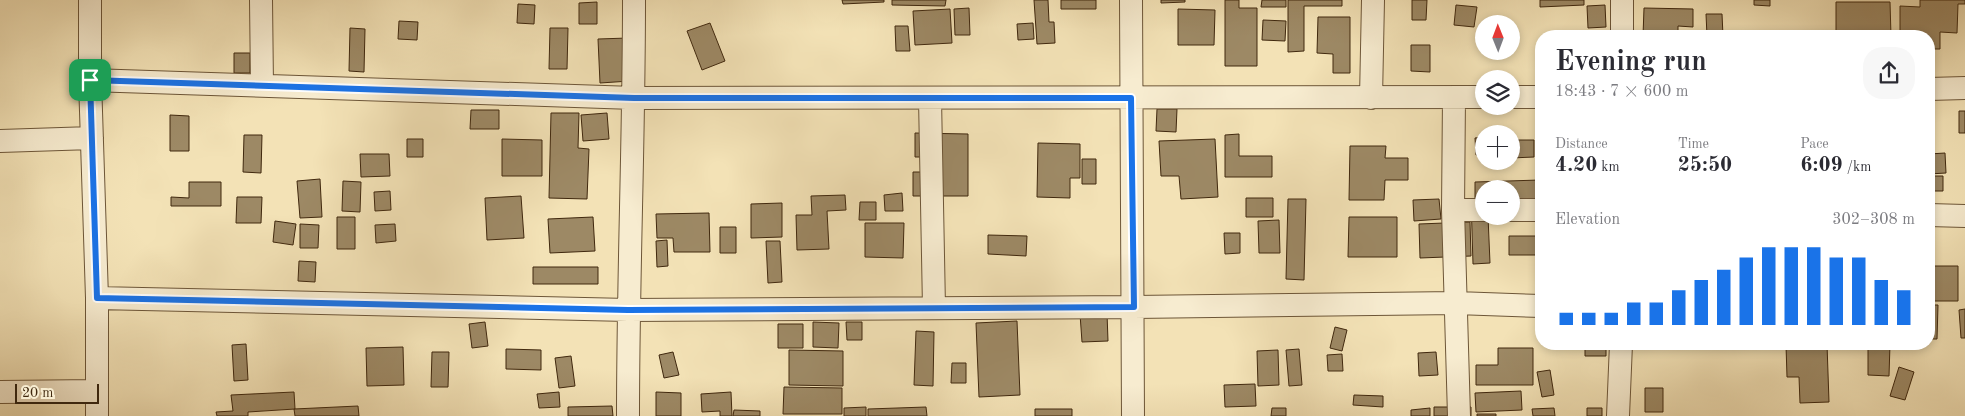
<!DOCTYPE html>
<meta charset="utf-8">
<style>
:root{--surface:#fff;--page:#f7f7f7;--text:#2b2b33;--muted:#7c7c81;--accent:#1a73e8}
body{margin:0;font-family:"Old Standard TT",serif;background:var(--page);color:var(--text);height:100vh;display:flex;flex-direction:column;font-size:19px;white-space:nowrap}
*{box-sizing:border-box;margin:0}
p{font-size:16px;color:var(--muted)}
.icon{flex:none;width:28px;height:28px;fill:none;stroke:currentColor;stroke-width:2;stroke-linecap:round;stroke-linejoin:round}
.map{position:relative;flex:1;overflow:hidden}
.drawer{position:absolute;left:1535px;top:30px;width:400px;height:320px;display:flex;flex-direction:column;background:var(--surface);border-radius:20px;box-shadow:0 2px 8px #0003}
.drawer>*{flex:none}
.needle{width:32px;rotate:359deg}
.fabs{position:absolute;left:1475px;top:15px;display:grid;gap:10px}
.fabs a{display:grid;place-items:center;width:45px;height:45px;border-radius:50%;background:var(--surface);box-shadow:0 2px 8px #0003;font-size:25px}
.scale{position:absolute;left:15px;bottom:12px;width:84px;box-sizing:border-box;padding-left:5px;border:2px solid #40280e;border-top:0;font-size:14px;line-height:18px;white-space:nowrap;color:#40280e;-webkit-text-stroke:4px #f7ecd0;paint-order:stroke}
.pin{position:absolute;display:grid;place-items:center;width:42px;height:42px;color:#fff;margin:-21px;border-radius:10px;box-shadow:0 2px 8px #0006}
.round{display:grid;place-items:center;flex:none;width:52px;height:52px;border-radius:20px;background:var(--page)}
.headline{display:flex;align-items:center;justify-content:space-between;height:85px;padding:0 20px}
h1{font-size:28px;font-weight:800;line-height:38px}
.stats{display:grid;grid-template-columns:repeat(3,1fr);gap:8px;height:85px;padding:5px 20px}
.stats div{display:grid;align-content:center}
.stats b{font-size:21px;font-weight:800}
.stats small{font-size:14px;font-weight:400}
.stats p{font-size:14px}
.chart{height:140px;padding:10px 20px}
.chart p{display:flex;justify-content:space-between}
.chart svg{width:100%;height:90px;margin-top:5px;stroke:var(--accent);stroke-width:6}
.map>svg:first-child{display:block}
</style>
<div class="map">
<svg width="1965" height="416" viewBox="0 0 1965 416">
<rect width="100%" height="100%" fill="#f3e2b6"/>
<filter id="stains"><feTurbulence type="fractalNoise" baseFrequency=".004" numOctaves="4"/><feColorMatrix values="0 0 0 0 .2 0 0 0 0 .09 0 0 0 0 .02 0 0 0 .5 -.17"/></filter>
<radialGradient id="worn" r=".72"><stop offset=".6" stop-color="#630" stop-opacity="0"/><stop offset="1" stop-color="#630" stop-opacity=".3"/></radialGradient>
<path fill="#9d8965" stroke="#40280e" d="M842,0H884V2L843,4Z
M892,0H946L945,6L892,5Z
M1034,0H1048L1049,22H1054L1055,43L1037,44Z
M1061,0H1096V9H1061Z
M1161,0H1185V2L1161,3Z
M1225,0H1239V8H1257V66H1225Z
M1262,0H1286V7H1261Z
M1288,0H1342V6H1304V51L1288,52Z
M1412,0H1427L1426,20H1412Z
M1540,0H1584V5L1540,7Z
M1754,0H1770V6L1754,5Z
M1920,0H1965V4H1958L1957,33L1940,32V49H1929V36H1900V6L1920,7Z
M597,2V24H579V3Z
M1836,2H1890L1891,36H1836Z
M518,4L535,5L534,24L517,23Z
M1456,5L1477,7L1474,27L1454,25Z
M1605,5L1606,27L1588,28L1587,6Z
M969,8L970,35H955L954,9Z
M1644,8L1693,9V27L1678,26V36H1643Z
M950,9L952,43L915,45L913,11Z
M1178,9L1215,10L1214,45H1178Z
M1706,14H1722L1723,36H1707Z
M1318,17H1350V73H1333V54L1317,53Z
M1263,20L1286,21L1285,41L1262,40Z
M399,21L418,22L417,40L398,39Z
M710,23L725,61L702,70L687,31Z
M1033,23L1034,39L1018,40L1017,24Z
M895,26H908L910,51H896Z
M350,28L365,29L364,72L349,71Z
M550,28H568L567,69H549Z
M628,38L630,81L600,83L598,39Z
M1411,45H1430V72L1411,71Z
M234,53H250V73H234Z
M1157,109H1177L1176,132L1156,131Z
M471,110H499V129H470Z
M1959,111H1965V133H1959Z
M551,113H579L578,148L589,149L587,199L549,198Z
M607,113L609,139L583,141L581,115Z
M170,115L189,116V151H170Z
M915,133L968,134V196H913V172H937V157H915Z
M1239,134V156H1272V177H1225V135Z
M244,135H262L261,173L243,172Z
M1484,137V155H1476L1475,138Z
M407,139H423V157H407Z
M502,139L542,140V176H502Z
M1215,139L1218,197L1181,199L1179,176H1161L1159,141Z
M1511,140H1534V157L1511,158Z
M1038,143L1080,144V178H1070V198L1037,197Z
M1350,146H1386L1385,158H1408V180H1385L1384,200H1349Z
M1945,153L1946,173L1929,174V154Z
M360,154H389L390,176L361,177Z
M1082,159H1096V184H1082Z
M1929,176H1943V191H1929Z
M320,179L322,217L300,218L297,181Z
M1540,180L1541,199L1511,200V189H1484V216H1488L1490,263L1473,264L1471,199H1475V182Z
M343,181L361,182L360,212L342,211Z
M189,182H221V206H171V197L189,198Z
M390,191L391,210L375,211L374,192Z
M902,193L903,211H885L884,195Z
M845,195L846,210L827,211L829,249L797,250L796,215H812L811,196Z
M521,196L524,238L487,240L485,198Z
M237,197H262L261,223H236Z
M1246,198H1273V217H1246Z
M1288,199H1306L1304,280L1286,279Z
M1439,199L1441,219L1414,221L1413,200Z
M860,202H876V220H859Z
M782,203V237L751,238V204Z
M709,213L710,252H674L673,238H657L656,214Z
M337,217H355V249H337Z
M593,217L595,251L550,253L548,219Z
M1349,217H1397V257H1348Z
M1279,220L1280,253H1259L1258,221Z
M275,221L296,224L293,245L273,242Z
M1470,222L1471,256L1420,258L1419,224Z
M865,223H904L903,258L865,257Z
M300,224L319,225L318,248H300Z
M395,224L396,241L376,243L375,225Z
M720,227H736V253H720Z
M1224,233H1240V253L1225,254Z
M988,235L1027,236L1026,256L988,254Z
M1509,236H1538V255H1509Z
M667,240L668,266L657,267L656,241Z
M766,241H780L782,282L768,283Z
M299,261L316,262L315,282L298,281Z
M1929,266H1958V301H1929Z
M533,267H598V284H533Z
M1929,305H1938L1937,339H1929Z
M1965,309V338H1961L1959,310Z
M1107,313L1108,341L1082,342L1080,314Z
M1017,321L1020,395L979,397L976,323Z
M485,322L488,346L472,348L469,324Z
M813,322L839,323L838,348L813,347Z
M846,322H862V340H847Z
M778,324H803V348H778Z
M1335,327L1347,330L1342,351L1330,348Z
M916,331L934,332L933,386L914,385Z
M246,344L248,380L234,381L232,345Z
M1585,344H1606V356H1585Z
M1672,344H1711V348L1672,349Z
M1827,344L1829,402L1800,403L1799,377H1787L1786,345Z
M1868,344H1890L1889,376L1868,375Z
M403,347L404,385L367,386L366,348Z
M1498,348H1533V385H1476V365H1498Z
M506,349L541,350V370L506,369Z
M1299,349L1302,385L1289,386L1286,350Z
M789,350L843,351V386L789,385Z
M1278,350L1279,385L1258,386L1257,351Z
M432,352H449L448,387H431Z
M673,352L679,375L664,378L659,355Z
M1436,352L1438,375L1419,376L1418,353Z
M1342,354L1343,371H1328L1327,355Z
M571,356L575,386L559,388L555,358Z
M952,363H966V383H951Z
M1899,367L1914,372L1905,400L1890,396Z
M1550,370L1554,395L1542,397L1537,372Z
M1255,384L1256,406L1225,407L1224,385Z
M784,387L842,388V414H783Z
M1645,388H1663V412H1645Z
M1521,391L1522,410L1476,412L1475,393Z
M294,392L295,409L248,412V416H217L216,412L233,411L231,395Z
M559,392L560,407L539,408L537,394Z
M656,392L681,393V416H656Z
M731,392L732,416H720V411L702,412L701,394Z
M1354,395L1383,396V407L1353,405Z
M358,406L359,416H295L294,409Z
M612,406L613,416H568V407Z
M866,407V416H844V408Z
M926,407L927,416H868V409Z
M1434,407H1471V416H1434Z
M1272,408H1286V416H1271Z
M1430,408V416H1411V410Z
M1554,408L1555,416H1533L1532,409Z
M1587,408H1602V416H1587Z
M1035,409H1072V416H1035Z
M734,410L760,411V416H733Z
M1477,414H1496V416H1477Z"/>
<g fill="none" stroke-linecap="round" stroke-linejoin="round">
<defs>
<path id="street" d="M90,0V80L97,298V416
M261,0L262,85
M1131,0L1133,416
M1622,0V36
M90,80L634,98L1484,97
M1929,89L1965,88
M1454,97L1453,210L1459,416
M1511,97H1541
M930,98L934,308
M1371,98L1373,0
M0,141L92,138
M1453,210H1484
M1511,210H1541
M1929,215L1965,216
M97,298L628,310L1134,307L1456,303L1541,306
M0,392L96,391
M628,416C628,277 634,139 634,0
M1618,416L1621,344"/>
</defs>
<use href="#street" stroke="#6d5638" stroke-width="24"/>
<use href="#street" stroke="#f7ecd0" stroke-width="22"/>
</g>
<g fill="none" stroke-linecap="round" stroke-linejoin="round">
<defs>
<path id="route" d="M90,80L634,98H1131L1134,307L628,310L97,298Z"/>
</defs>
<use href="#route" stroke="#fff" stroke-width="10"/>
<use href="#route" stroke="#1a73e8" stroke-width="6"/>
</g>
<rect width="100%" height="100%" filter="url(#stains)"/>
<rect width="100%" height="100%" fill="url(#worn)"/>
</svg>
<div class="fabs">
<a><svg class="needle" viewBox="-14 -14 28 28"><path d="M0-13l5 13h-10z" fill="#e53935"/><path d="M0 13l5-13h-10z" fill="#7c7c81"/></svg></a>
<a><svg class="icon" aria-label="layers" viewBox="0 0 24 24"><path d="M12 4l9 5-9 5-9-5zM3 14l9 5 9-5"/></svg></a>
<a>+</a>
<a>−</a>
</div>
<div class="scale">20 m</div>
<div class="pin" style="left:90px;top:80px;background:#1e9e55"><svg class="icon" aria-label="arrive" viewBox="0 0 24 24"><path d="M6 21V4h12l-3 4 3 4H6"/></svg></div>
<section class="drawer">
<div class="headline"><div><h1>Evening run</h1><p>18:43 · 7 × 600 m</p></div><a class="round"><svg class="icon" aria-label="share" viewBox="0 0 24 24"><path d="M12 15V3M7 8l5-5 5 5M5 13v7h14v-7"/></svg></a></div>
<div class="stats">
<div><p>Distance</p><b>4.20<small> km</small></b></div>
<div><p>Time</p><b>25:50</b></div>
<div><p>Pace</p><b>6:09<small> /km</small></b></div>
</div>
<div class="chart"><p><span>Elevation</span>302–308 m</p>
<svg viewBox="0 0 160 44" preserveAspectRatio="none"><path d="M5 44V38M15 44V38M25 44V38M35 44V33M45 44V33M55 44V27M65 44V22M75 44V17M85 44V11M95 44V6M105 44V6M115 44V6M125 44V11M135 44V11M145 44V22M155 44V27"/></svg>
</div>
</section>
</div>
